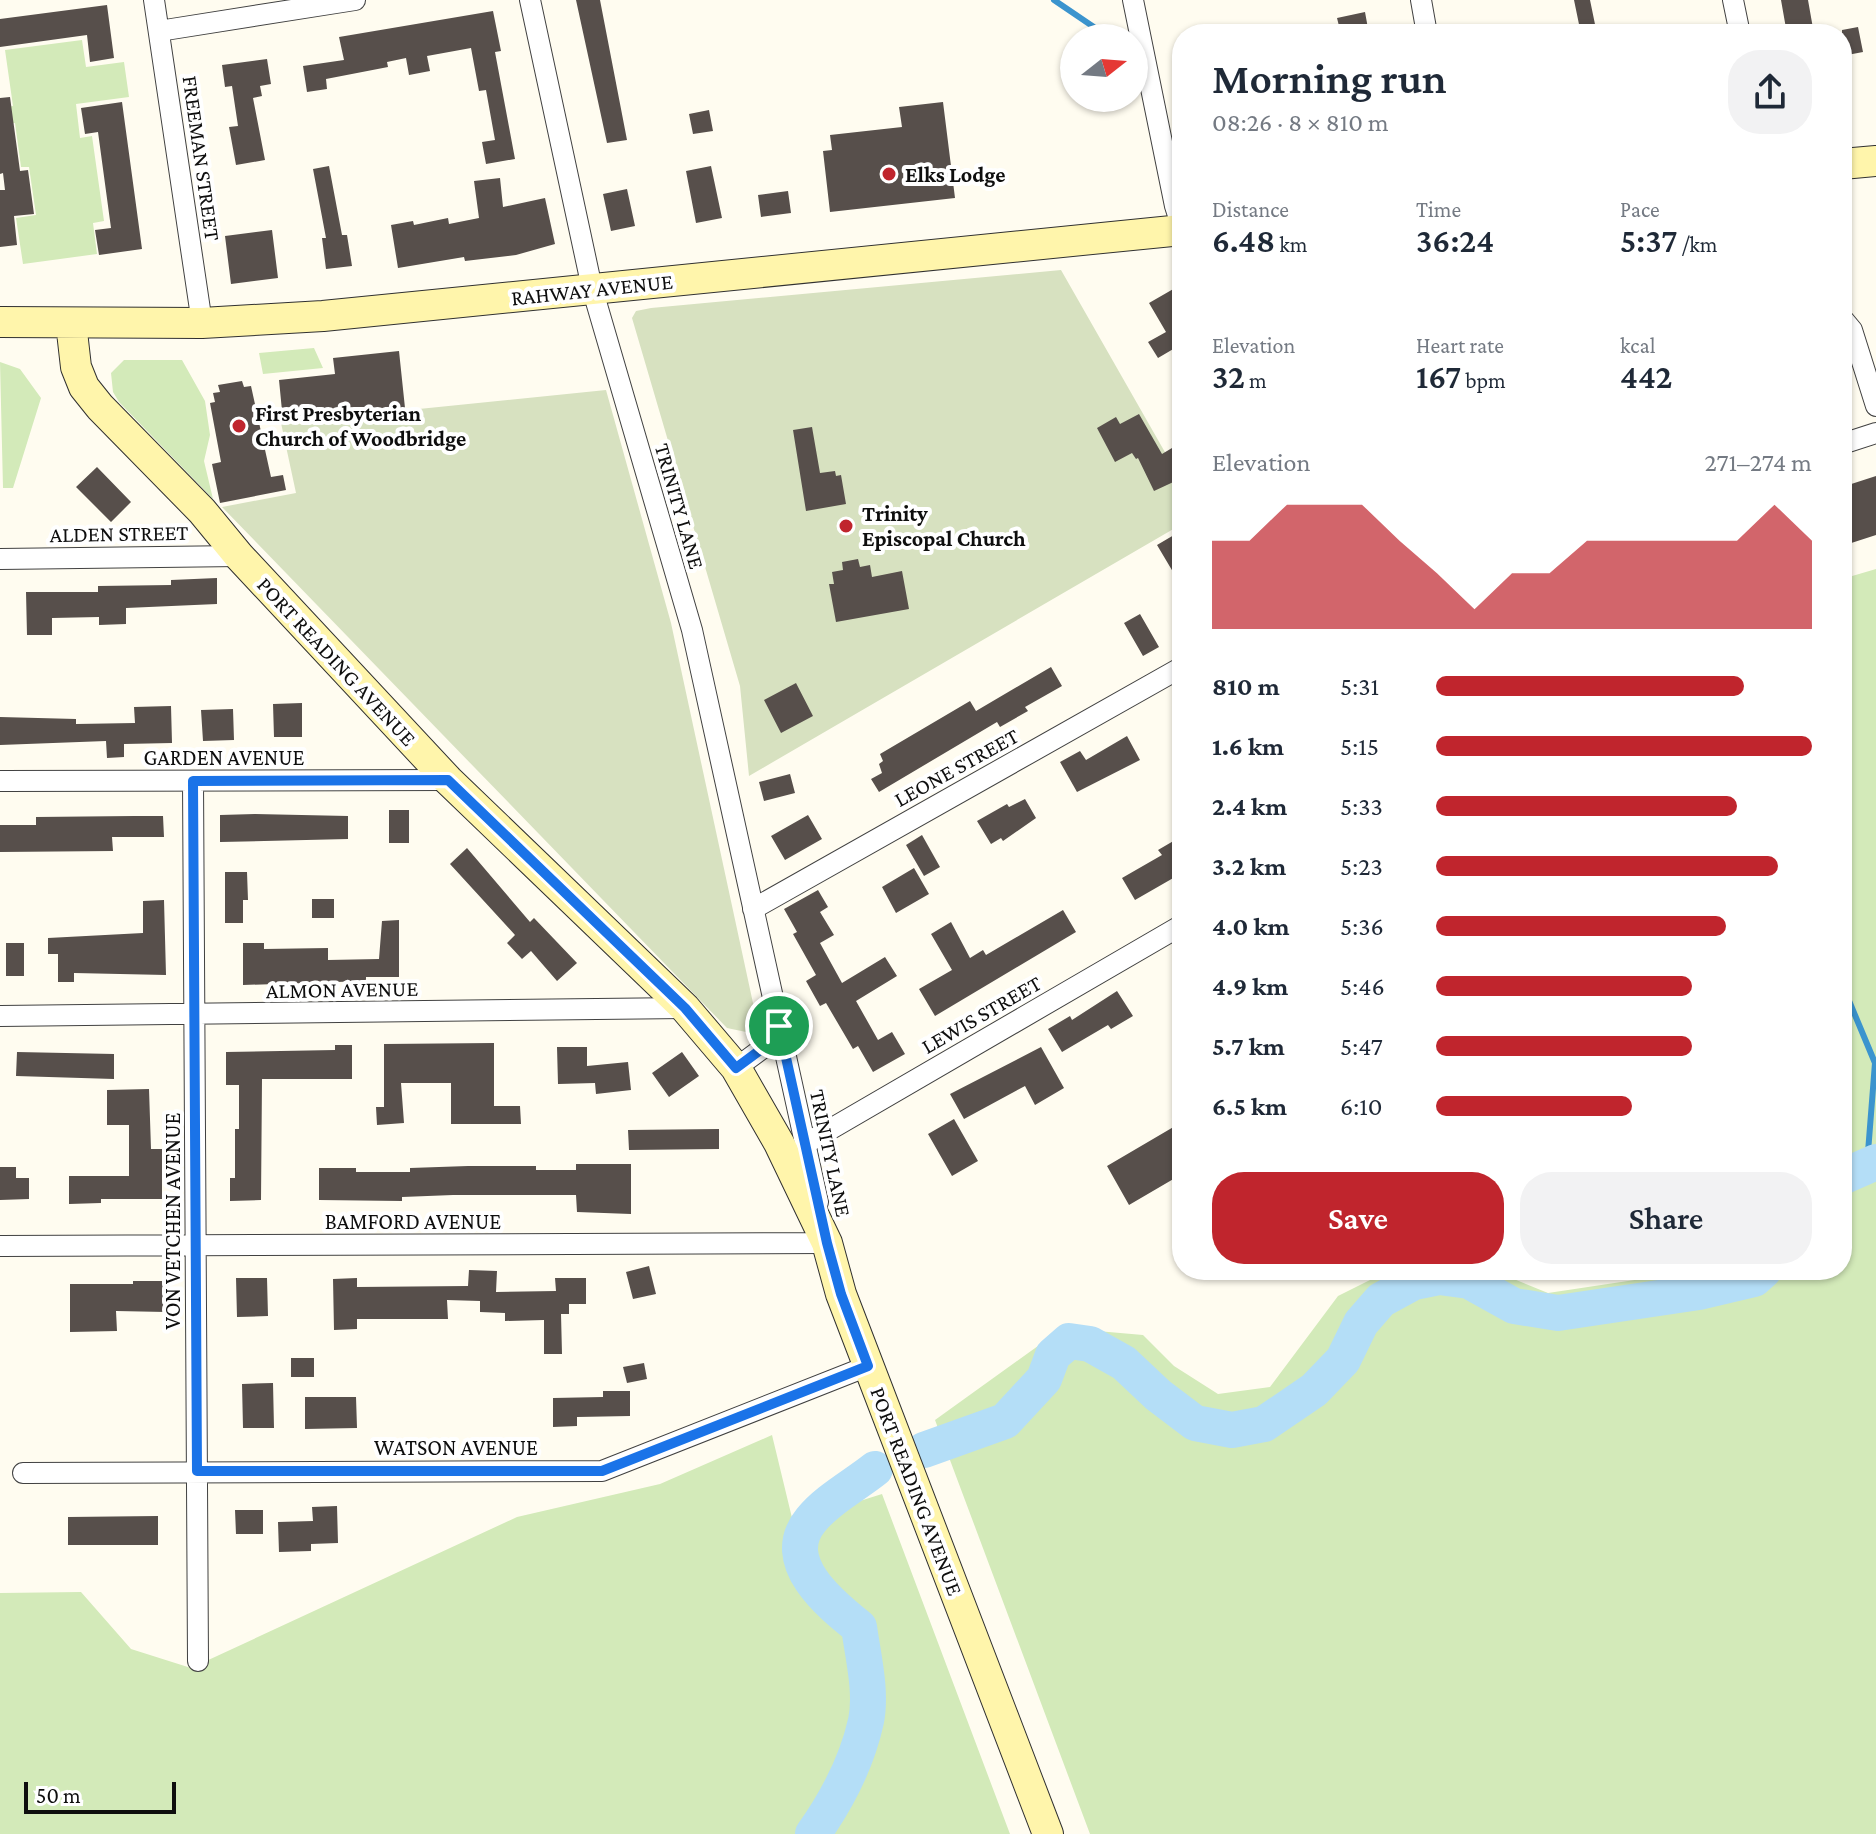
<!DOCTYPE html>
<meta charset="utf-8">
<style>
:root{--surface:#fff;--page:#f2f2f3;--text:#1f2937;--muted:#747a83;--accent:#c0252d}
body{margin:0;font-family:"Crimson Pro",serif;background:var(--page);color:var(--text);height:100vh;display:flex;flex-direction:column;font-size:30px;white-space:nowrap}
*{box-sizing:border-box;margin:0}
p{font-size:26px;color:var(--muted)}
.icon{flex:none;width:44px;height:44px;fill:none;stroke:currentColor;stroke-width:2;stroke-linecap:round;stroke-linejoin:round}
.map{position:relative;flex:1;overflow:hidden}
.side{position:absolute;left:1172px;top:24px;width:680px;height:1256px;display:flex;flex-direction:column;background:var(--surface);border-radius:32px;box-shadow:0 2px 6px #0004}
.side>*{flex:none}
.needle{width:52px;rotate:73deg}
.controls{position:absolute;left:1060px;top:24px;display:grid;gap:16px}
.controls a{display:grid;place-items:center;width:88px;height:88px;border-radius:50%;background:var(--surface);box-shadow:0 2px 6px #0004;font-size:40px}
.scale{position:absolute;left:24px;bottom:20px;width:152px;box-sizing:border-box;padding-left:8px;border:4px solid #0e0e0e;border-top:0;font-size:22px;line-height:28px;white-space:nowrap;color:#0e0e0e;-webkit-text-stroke:6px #fff;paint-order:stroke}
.pin{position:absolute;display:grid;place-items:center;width:68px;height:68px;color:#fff;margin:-34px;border:4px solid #fff;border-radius:50%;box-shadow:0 2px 8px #0007}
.round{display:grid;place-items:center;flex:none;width:84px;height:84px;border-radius:32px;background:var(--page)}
.headline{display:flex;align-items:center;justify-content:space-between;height:136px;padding:0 40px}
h1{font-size:44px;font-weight:600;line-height:60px}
.stats{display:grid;grid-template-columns:repeat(3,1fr);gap:12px;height:136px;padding:8px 40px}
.stats div{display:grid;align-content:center}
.stats b{font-size:34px;font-weight:600}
.stats small{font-size:22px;font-weight:400}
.stats p{font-size:22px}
.chart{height:224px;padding:16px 40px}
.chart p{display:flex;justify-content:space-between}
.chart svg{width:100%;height:144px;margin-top:8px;fill:var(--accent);opacity:.7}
.cta{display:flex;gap:16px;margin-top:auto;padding:16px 40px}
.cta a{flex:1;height:92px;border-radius:32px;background:var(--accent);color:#fff;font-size:32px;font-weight:600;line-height:92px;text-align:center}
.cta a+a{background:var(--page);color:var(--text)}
ul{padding:0 40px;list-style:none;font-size:26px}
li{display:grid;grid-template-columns:128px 96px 1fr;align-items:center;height:60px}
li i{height:20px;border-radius:10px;background:var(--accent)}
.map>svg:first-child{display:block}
</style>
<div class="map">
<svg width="1876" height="1834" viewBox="0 0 1876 1834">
<rect width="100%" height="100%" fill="#fffcf0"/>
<path fill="#d3eab9" d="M82,40L86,67L124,62L129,97L76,104L80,138L92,136L104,221L93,223L97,254L23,264L16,218L36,215L29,167H21L15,123L0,125V108L13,106L5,50Z
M314,348L323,368L263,374L259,353Z
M124,360H182L205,401L210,435L204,461L213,499L119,402L113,392L111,373Z
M0,362L20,369L41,398L13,488H3Z
M1876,569V1834H1090L935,1420L1063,1328L1143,1335L1174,1366L1218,1394L1270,1387L1338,1296L1390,1270H1492L1548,1293L1701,1270H1842V579Z
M772,1435L793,1522L882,1494L1010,1834H0V1593L81,1592L131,1649L191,1668L517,1517L660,1484Z"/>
<path fill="#d7e1c0" d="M1061,270L1182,482V524L749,776L740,686L632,318L636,311L651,308Z
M606,390L671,623L756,1017L746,1032L727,1028L222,507L296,493L281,423Z"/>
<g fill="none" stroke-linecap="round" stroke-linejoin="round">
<path stroke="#3b94ce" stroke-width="6" d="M1054,0L1110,38
M1842,984L1875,1063L1867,1165"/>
<path stroke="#b4def7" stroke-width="36" d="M1842,1177L1876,1162
M924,1450L1005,1421L1044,1379L1053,1355L1069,1341L1090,1344L1124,1363L1158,1395L1195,1423L1232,1430L1264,1424L1314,1390L1343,1360L1361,1323L1381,1300L1414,1282L1439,1277L1469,1281L1514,1306L1558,1313L1699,1292L1754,1279L1764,1270
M813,1834C837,1800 857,1762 866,1721C872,1692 863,1656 859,1627C830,1604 777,1561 811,1520C827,1500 855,1485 875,1469"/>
</g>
<path fill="#574f4b" d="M576,0H600L627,140L607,143Z
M1574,0H1590L1597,34H1581Z
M1781,0H1808L1814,34H1787Z
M107,5L114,58L90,62L87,35L0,47V19Z
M493,11L501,51L495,52L515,159L486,164L482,142L495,140L486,90L479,91L471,48L427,56L430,71L409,75L406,58L387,62L388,67L326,79L327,89L307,92L303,66L344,60L339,37Z
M1365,12L1369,34H1341L1337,18Z
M1858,27L1863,52L1842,56V30Z
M267,59L271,84L260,86L262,96L253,98L265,160L236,165L229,127L238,126L232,86L225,87L222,65Z
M10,97L20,171L28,170L34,214L14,216L17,245L0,247V190H5L3,173L0,174V98Z
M122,102L142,249L99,255L95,230L111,228L98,132L85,134L81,108Z
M943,102L955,198L830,212L823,151L832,150L830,135L902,127L899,107Z
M709,110L713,131L693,134L689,114Z
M329,166L342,235H347L352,266L326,269L322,238H326L313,169Z
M711,166L722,218L696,223L686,171Z
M500,178L503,207L545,198L555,244L516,255L465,261L464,257L398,268L391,225L413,221L414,225L448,218L449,224L479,218L474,181Z
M627,189L635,226L611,231L603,194Z
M788,191L791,213L761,217L758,195Z
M272,230L278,278L231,284L225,236Z
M1182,284V360L1175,348L1158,358L1148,342L1166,332L1149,303Z
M399,351L405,408L283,421L279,380L335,374L333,358Z
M242,381L244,387L251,386L271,477L283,475L286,490L220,503L212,464L221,462L210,403L215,402L213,393L220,392L218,385Z
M1139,414L1162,454L1182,442V478L1154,491L1138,458L1136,459L1132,453L1115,462L1097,428L1116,417L1120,424Z
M812,427L820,473L835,471L836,476L841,475L846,504L806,511L793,430Z
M97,467L131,502L111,522L76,487Z
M1876,476V535L1842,546V487Z
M1174,535L1182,548V587L1157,545Z
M858,559L860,567L870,565L872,577L902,571L909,609L836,622L829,584H834L832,572L843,570L842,562Z
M217,578V604L126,608V624L99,625V617L52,618V635H27L26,592H98V586L171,585V580Z
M1140,614L1159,647L1143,656L1124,623Z
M1051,667L1062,686L1025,707L1028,711L1000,727L997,722L879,792L871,779L882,773L879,764L883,761L880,754L970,701L976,711Z
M796,683L813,716L781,733L764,700Z
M302,703V737H274L273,704Z
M171,706L172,743L124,744V757L107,758L106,741L0,745V717L76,719V724L135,723L134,707Z
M233,709L234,740L203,741L201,710Z
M1127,736L1140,760L1077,792L1060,762L1080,751L1086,760Z
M790,774L795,793L764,801L759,782Z
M1025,799L1036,818L1003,841L1001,838L991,844L977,821L1007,804L1009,807Z
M389,810H409V843H389Z
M255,814L348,816V839L220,842V815Z
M808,815L822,839L785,860L771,836Z
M134,816H163L164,837H112L113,851L0,852V825H36V817Z
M922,835L940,867L924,876L906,845Z
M1182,836V873L1135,900L1122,878L1162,855L1158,850Z
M467,848L530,922L534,918L577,963L557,981L531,951L522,959L507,943L515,935L450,864Z
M914,868L929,894L896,913L882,887Z
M225,872H247L248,900H243V923H225Z
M818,890L828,907L820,912L834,935L820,943L842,983L885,957L897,976L856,1001L878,1040L892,1032L905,1054L873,1072L858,1046L853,1049L826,1003L820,1006L806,981L816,975L793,934L797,932L784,909Z
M312,899H334V918H312Z
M164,900L166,975L74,973V982H58V954H48V938L143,933V901Z
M1063,910L1076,932L935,1016L919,989L952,970L931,934L951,922L970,958L983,950L986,955Z
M399,920V977H366V981L243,985V943H264V949L328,948V960L379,959L382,921Z
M6,943H24V976H6Z
M1117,991L1133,1016L1111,1029L1108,1025L1062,1052L1048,1029L1070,1016L1072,1020Z
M494,1043V1106H520L521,1124H451V1083H401L404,1123L377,1125L376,1107H384V1044Z
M335,1045H352V1079H262L261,1200L230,1201V1178H235V1129H239V1085H226V1052L335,1050Z
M557,1047H587V1066L628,1062L631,1090L596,1094L595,1083L558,1084Z
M1041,1047L1064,1088L1035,1105L1025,1086L964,1119L950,1094Z
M17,1052L114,1054V1079L16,1076Z
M682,1052L699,1076L669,1097L652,1073Z
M149,1089L151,1149H162V1199H101V1203L69,1204V1176H129V1125H107V1090Z
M954,1119L978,1161L952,1176L928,1134Z
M1182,1122V1174L1129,1205L1107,1166Z
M719,1129V1149L629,1150L628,1130Z
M576,1164H631V1214L577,1212L576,1195H453L402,1197V1201L319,1200V1168H356V1172H410V1168L468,1166H536V1170H576Z
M0,1167H16V1178H29V1199L0,1200Z
M649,1266L656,1294L633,1299L626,1272Z
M469,1270L497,1271L496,1292L556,1291L555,1278H586V1304H569V1314H561L562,1354H544V1320L505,1321V1313L480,1312V1301L447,1300L448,1319H357V1329L334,1330L333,1279L357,1278V1287L468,1286Z
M236,1278H267L268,1316L237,1317Z
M133,1281H166V1312L116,1311L117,1331L70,1332V1284H133Z
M291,1358H314V1377H291Z
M644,1363L647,1379L627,1383L623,1367Z
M273,1383L274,1428H243L242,1384Z
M603,1391H630V1416L577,1417V1426L553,1427V1398L603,1397Z
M305,1397H356L357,1428L305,1429Z
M337,1506L338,1543L311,1544V1551L279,1552L278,1522L313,1521L312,1507Z
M235,1510H263V1534H236Z
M158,1516V1545H68V1517Z"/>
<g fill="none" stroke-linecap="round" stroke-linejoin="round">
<defs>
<path id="street" d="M154,0L202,323
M530,0L592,288L692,630L818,1202
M1133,0L1175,206L1182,228
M1421,0L1427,34
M1733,0L1740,34
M159,31L355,0
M1842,318L1852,330L1876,406
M1842,444L1876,433
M0,559L239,556
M0,781L448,780
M193,781L198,1661
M753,909L1182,667
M0,1016L685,1008
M736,1068L767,1045L779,1026
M805,1144L1182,925
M0,1246L827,1243L825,1234
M23,1473L602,1471L868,1366"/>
<path id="secondary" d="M1842,164L1876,161
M0,322L202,323L323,316L1182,230
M71,323L76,367L84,387L100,407L202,511L239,556L448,780L685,1008L736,1068L779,1143L827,1243L841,1294L1048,1834"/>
</defs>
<use href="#street" stroke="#414141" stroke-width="22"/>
<use href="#secondary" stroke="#303030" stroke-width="32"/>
<use href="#street" stroke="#fff" stroke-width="20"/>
<use href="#secondary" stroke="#fff5ab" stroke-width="30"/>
</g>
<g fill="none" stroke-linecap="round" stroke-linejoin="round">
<defs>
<path id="route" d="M448,780L685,1008L736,1068L767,1045L779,1026L827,1243L841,1294L868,1366L602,1471H197L193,781Z"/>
</defs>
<use href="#route" stroke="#fff" stroke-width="16"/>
<use href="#route" stroke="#1a73e8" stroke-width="10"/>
</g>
<g fill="#c0252d" stroke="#fff" stroke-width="3">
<circle cx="889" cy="174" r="8"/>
<circle cx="239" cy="426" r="8"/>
<circle cx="846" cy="526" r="8"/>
</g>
<g text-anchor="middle" stroke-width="8" stroke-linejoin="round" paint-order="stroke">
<g font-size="22" fill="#0e0e0e" stroke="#fff">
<text transform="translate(202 158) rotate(82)" y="8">FREEMAN STREET</text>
<text transform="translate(592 289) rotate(-6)" y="8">RAHWAY AVENUE</text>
<text transform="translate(680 506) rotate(74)" y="8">TRINITY LANE</text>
<text transform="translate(119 533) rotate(-1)" y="8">ALDEN STREET</text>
<text transform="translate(337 661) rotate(47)" y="8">PORT READING AVENUE</text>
<text x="224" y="765">GARDEN AVENUE</text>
<text transform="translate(956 767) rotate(-29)" y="8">LEONE STREET</text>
<text transform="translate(342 989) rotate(-1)" y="8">ALMON AVENUE</text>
<text transform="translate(981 1014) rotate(-30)" y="8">LEWIS STREET</text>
<text transform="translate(831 1153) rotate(78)" y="8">TRINITY LANE</text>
<text transform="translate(172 1221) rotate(-90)" y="8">VON VETCHEN AVENUE</text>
<text x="413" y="1229">BAMFORD AVENUE</text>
<text x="456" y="1455">WATSON AVENUE</text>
<text transform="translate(917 1491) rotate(69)" y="8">PORT READING AVENUE</text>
</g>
<g font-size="22" font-weight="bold" fill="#0e0e0e" stroke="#fff" text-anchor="start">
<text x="905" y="182">Elks Lodge</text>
<text x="255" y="421">First Presbyterian<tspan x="255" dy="25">Church of Woodbridge</tspan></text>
<text x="862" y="521">Trinity<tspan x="862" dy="25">Episcopal Church</tspan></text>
</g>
</g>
</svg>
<div class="controls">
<a><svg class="needle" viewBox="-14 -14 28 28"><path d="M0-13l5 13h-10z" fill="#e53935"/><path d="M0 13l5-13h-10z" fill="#747a83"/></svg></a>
</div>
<div class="scale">50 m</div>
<div class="pin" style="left:779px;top:1026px;background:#1e9e55"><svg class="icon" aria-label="arrive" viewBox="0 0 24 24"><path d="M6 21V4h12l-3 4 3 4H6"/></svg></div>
<section class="side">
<div class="headline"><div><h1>Morning run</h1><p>08:26 · 8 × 810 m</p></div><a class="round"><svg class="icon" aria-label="share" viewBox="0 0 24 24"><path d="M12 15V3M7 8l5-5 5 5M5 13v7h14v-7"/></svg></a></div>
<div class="stats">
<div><p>Distance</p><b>6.48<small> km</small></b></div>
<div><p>Time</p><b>36:24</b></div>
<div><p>Pace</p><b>5:37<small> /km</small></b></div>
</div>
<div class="stats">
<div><p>Elevation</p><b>32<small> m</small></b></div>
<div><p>Heart rate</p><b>167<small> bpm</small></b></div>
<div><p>kcal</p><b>442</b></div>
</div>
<div class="chart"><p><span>Elevation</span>271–274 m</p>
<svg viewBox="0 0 160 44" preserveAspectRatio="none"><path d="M0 44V17L10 17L20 6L30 6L40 6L50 17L60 27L70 38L80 27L90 27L100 17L110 17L120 17L130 17L140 17L150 6L160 17V44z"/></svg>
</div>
<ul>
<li><b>810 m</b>5:31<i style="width:82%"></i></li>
<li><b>1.6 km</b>5:15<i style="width:100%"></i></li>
<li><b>2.4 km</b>5:33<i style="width:80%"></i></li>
<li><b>3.2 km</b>5:23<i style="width:91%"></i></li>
<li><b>4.0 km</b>5:36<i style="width:77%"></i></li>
<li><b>4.9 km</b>5:46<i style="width:68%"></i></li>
<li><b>5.7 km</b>5:47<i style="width:68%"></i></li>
<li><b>6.5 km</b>6:10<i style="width:52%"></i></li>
</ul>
<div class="cta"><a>Save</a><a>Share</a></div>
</section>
</div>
